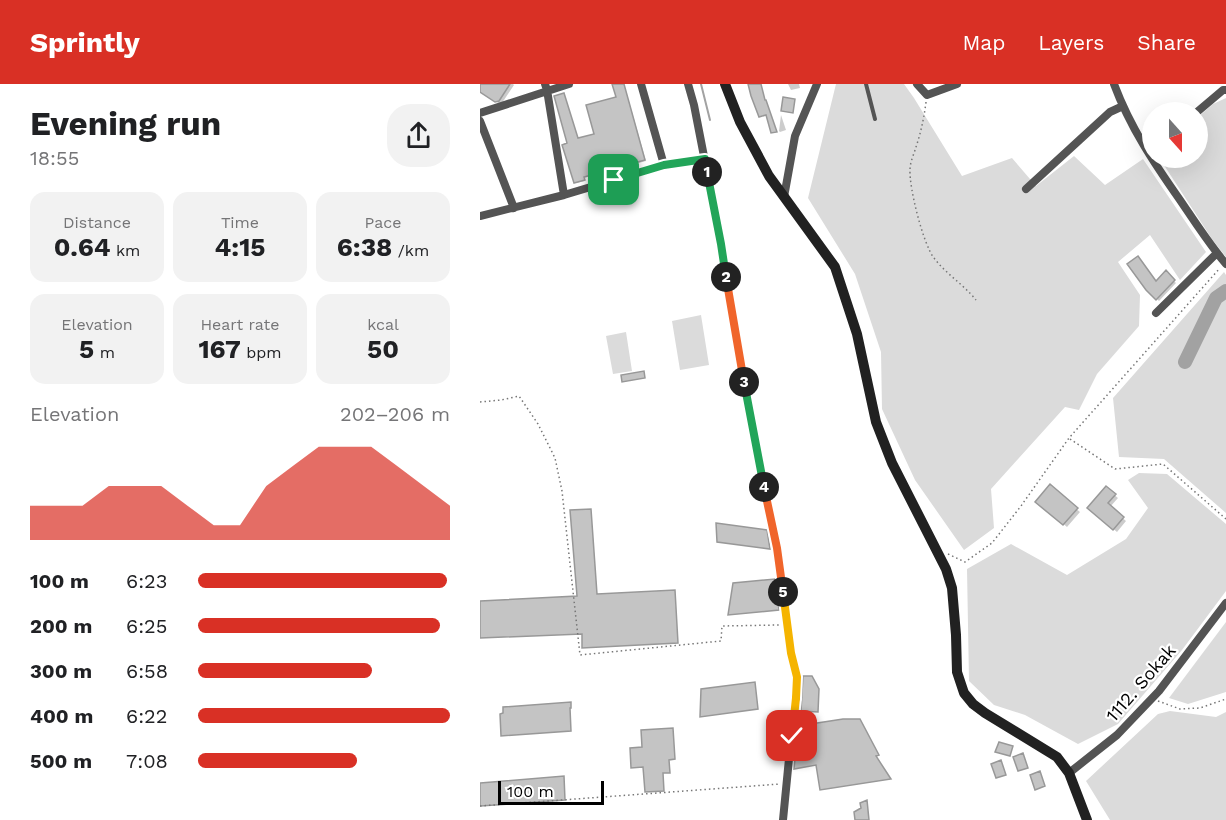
<!DOCTYPE html>
<meta charset="utf-8">
<style>
:root{--surface:#fff;--page:#f2f2f2;--text:#202124;--muted:#757577;--accent:#d93025}
body{margin:0;font-family:"Work Sans",sans-serif;background:var(--page);color:var(--text);height:100vh;display:flex;flex-direction:column;font-size:22px;white-space:nowrap}
*{box-sizing:border-box;margin:0}
p{font-size:20px;color:var(--muted)}
.icon{flex:none;width:33px;height:33px;fill:none;stroke:currentColor;stroke-width:2;stroke-linecap:round;stroke-linejoin:round}
.map{position:relative;flex:1;overflow:hidden}
.drawer{display:flex;flex-direction:column;background:var(--surface);width:480px}
.drawer>*{flex:none}
.needle{width:39px;rotate:159deg}
.buttons{position:absolute;left:662px;top:18px;display:grid;gap:12px}
.buttons a{display:grid;place-items:center;width:66px;height:66px;border-radius:50%;background:var(--surface);box-shadow:0 6px 24px #0002;font-size:30px}
.scale{position:absolute;left:18px;bottom:15px;width:106px;box-sizing:border-box;padding-left:6px;border:3px solid #000;border-top:0;font-size:16px;line-height:21px;white-space:nowrap;color:#000;-webkit-text-stroke:4px #fff;paint-order:stroke}
.pin{position:absolute;display:grid;place-items:center;width:51px;height:51px;color:#fff;margin:-26px;border-radius:12px;box-shadow:0 3px 9px #0006}
.km{position:absolute;width:30px;height:30px;margin:-15px;border-radius:50%;background:#222;color:#fff;font-size:16px;line-height:30px;text-align:center}
.round{display:grid;place-items:center;flex:none;width:63px;height:63px;border-radius:24px;background:var(--page)}
.summary{display:flex;align-items:center;justify-content:space-between;height:102px;padding:0 30px}
h1{font-size:33px;font-weight:700;line-height:45px}
.stats{display:grid;grid-template-columns:repeat(3,1fr);gap:9px;height:102px;padding:6px 30px}
.stats div{display:grid;align-content:center;border-radius:15px;background:var(--page);text-align:center}
.stats b{font-size:26px;font-weight:700}
.stats small{font-size:16px;font-weight:400}
.stats p{font-size:16px}
.chart{height:168px;padding:12px 30px}
.chart p{display:flex;justify-content:space-between}
.chart svg{width:100%;height:108px;margin-top:6px;fill:var(--accent);opacity:.7}
ul{padding:0 30px;list-style:none;font-size:20px}
li{display:grid;grid-template-columns:96px 72px 1fr;align-items:center;height:45px}
li i{height:15px;border-radius:8px;background:var(--accent)}
header{display:flex;align-items:center;gap:36px;box-sizing:border-box;height:84px;padding:0 30px;background:var(--accent);color:#fff}
header strong{font-size:28px}
nav{display:flex;gap:33px;margin-inline-start:auto;font-size:21px}
main{display:flex;flex:1;min-height:0}
.map>svg:first-child{display:block}
</style>
<header>
<strong>Sprintly</strong>
<nav><a>Map</a><a>Layers</a><a>Share</a></nav>
</header>
<main>
<section class="drawer">
<div class="summary"><div><h1>Evening run</h1><p>18:55</p></div><a class="round"><svg class="icon" aria-label="share" viewBox="0 0 24 24"><path d="M12 15V3M7 8l5-5 5 5M5 13v7h14v-7"/></svg></a></div>
<div class="stats">
<div><p>Distance</p><b>0.64<small> km</small></b></div>
<div><p>Time</p><b>4:15</b></div>
<div><p>Pace</p><b>6:38<small> /km</small></b></div>
</div>
<div class="stats">
<div><p>Elevation</p><b>5<small> m</small></b></div>
<div><p>Heart rate</p><b>167<small> bpm</small></b></div>
<div><p>kcal</p><b>50</b></div>
</div>
<div class="chart"><p><span>Elevation</span>202–206 m</p>
<svg viewBox="0 0 160 44" preserveAspectRatio="none"><path d="M0 44V30L10 30L20 30L30 22L40 22L50 22L60 30L70 38L80 38L90 22L100 14L110 6L120 6L130 6L140 14L150 22L160 30V44z"/></svg>
</div>
<ul>
<li><b>100 m</b>6:23<i style="width:99%"></i></li>
<li><b>200 m</b>6:25<i style="width:96%"></i></li>
<li><b>300 m</b>6:58<i style="width:69%"></i></li>
<li><b>400 m</b>6:22<i style="width:100%"></i></li>
<li><b>500 m</b>7:08<i style="width:63%"></i></li>
</ul>
</section>
<div class="map">
<svg width="746" height="736" viewBox="0 0 746 736">
<rect width="100%" height="100%" fill="#fff"/>
<path fill="#dbdbdb" d="M356,0H424L434,14L482,92L532,74L556,102L594,72L625,101L663,75L726,168L700,196L670,151L638,178L660,211L659,242L617,290L599,326L585,323L511,405L514,444L484,466L435,396L402,325L401,268L375,190L328,114Z
M746,14V173L732,155L680,75L681,74H717V34L733,20Z
M744,188L746,191V429L684,375L639,373L633,314Z
M221,231L229,281L200,286L192,237Z
M146,248L152,287L133,290L126,252Z
M659,389L687,390L746,440V507L702,566L638,640L598,660L545,631L514,621L489,597L487,485L531,460L587,491L646,455L668,424L648,396Z
M746,538V608L708,620L689,614Z
M690,627L736,633L746,628V736H630L606,697L678,630Z"/>
<path fill="#0003" d="M0,0H33L34,1L22,19L20,20L0,7Z
M133,0H144L166,77L104,94L105,97L96,99L95,98L116,51L137,14Z
M308,0H319L320,4L311,6Z
M301,31L306,46L300,48L299,47Z
M686,189L696,199L679,217L667,205L676,199Z
M570,403L600,428L587,443L557,417Z
M626,404L638,414L630,423L646,437L637,448L612,427Z"/>
<g fill="none" stroke-linecap="round" stroke-linejoin="round">
<path stroke="#a2a2a2" stroke-width="2" d="M221,0L230,36"/>
<path stroke="#a2a2a2" stroke-width="14" d="M705,278L736,214L746,207"/>
</g>
<path fill="#c4c4c4" stroke="#989898" stroke-width="1.5" d="M0,0H30L19,17L15,18L0,8Z
M132,0H144L165,76L104,93L105,96L94,99L82,61L87,59L74,12L84,9L98,54L114,50L106,21L136,13Z
M268,0H281L285,16H286L297,48L291,49L286,31L279,33L271,12Z
M303,13L315,15L313,29L301,27Z
M658,172L676,197L686,186L695,196L676,216L666,206L647,180Z
M164,287L165,294L142,298L141,291Z
M570,400L598,424L583,441L555,418Z
M626,402L636,410L628,419L644,433L633,446L607,424Z
M111,425L117,510L195,506L198,559L102,564V550L0,554V517L97,512L90,426Z
M236,439L287,446L290,465L237,458Z
M295,495L299,526L248,531L253,499Z
M323,592H332L339,605L338,628L321,627Z
M275,598L278,625L220,633L221,605Z
M91,618V624H90L91,647L21,652L20,630L23,629V623Z
M363,635H380L399,671L396,672L411,695L340,706L336,681L314,685L318,642Z
M193,644L195,675L189,676L190,689H183L184,707L165,708L163,683L151,684L150,664L162,663L161,646Z
M519,658L533,662L530,672L515,668Z
M543,669L548,684L538,687L533,673Z
M521,676L526,691L516,694L511,680Z
M560,687L565,702L555,706L550,691Z
M84,692L85,716L0,722V699Z
M387,716L389,736H375L374,728L381,724L380,719Z"/>
<g fill="none" stroke-linecap="round" stroke-linejoin="round">
<path stroke="#767676" stroke-width="1.5" stroke-dasharray="1.5 3" stroke-linecap="butt" d="M446,18C444,34 441,48 436,63C434,70 430,78 430,86C429,103 443,160 454,174C466,190 483,200 496,216
M0,318L21,316L39,312L58,340L75,374L82,407L100,571L241,557L242,542L299,541
M590,355L635,385L683,380L746,435
M468,470L485,478L512,459L541,422L589,354L740,184
M678,617L700,625L720,624L746,615
M0,722L300,700"/>
<path stroke="#545454" stroke-width="4" d="M386,0L395,35"/>
<path stroke="#545454" stroke-width="8" d="M65,0L67,6L84,111
M161,0L184,81
M208,0L214,21L241,160L260,280L297,464L311,569L317,593L303,736
M437,0L447,11L477,0
M634,0C650,43 674,79 700,116C715,138 729,160 746,180
M717,28L743,6H746
M0,29L89,0
M0,37L34,124
M546,105L630,28L643,22
M304,113L315,52L337,0
M0,132L84,111L184,81L225,75
M676,229L737,169
M589,689L637,651L679,607L746,519"/>
<path stroke="#212121" stroke-width="10" d="M245,0L260,38L289,92L355,183L377,250L396,338L412,379L466,485L472,504L476,551L477,588L484,609L493,620L505,629L577,673L589,689L607,736"/>
</g>
<g fill="none" stroke-linecap="round" stroke-linejoin="round">
<defs>
<path id="split-1" d="M134,96L184,81L225,75L227,88"/>
<path id="split-2" d="M227,88L241,160L246,193"/>
<path id="split-3" d="M246,193L264,298"/>
<path id="split-4" d="M264,298L284,403"/>
<path id="split-5" d="M284,403L297,464L303,508"/>
<path id="split-6" d="M303,508L311,569L317,593L316,614"/>
<path id="split-7" d="M312,652L316,614"/>
</defs>
<use href="#split-1" stroke="#fff" stroke-width="12"/>
<use href="#split-2" stroke="#fff" stroke-width="12"/>
<use href="#split-3" stroke="#fff" stroke-width="12"/>
<use href="#split-4" stroke="#fff" stroke-width="12"/>
<use href="#split-5" stroke="#fff" stroke-width="12"/>
<use href="#split-6" stroke="#fff" stroke-width="12"/>
<use href="#split-7" stroke="#fff" stroke-width="12"/>
<use href="#split-1" stroke="#22a559" stroke-width="8"/>
<use href="#split-2" stroke="#22a559" stroke-width="8"/>
<use href="#split-3" stroke="#f0652b" stroke-width="8"/>
<use href="#split-4" stroke="#22a559" stroke-width="8"/>
<use href="#split-5" stroke="#f0652b" stroke-width="8"/>
<use href="#split-6" stroke="#f5b400" stroke-width="8"/>
<use href="#split-7" stroke="#f5b400" stroke-width="8"/>
</g>
<g text-anchor="middle" stroke-width="4.5" stroke-linejoin="round" paint-order="stroke">
<g font-size="18" fill="#000" stroke="#fff">
<text transform="translate(661 599) rotate(-49)" y="6">1112. Sokak</text>
</g>
</g>
</svg>
<div class="buttons">
<a><svg class="needle" viewBox="-14 -14 28 28"><path d="M0-13l5 13h-10z" fill="#e53935"/><path d="M0 13l5-13h-10z" fill="#757577"/></svg></a>
</div>
<div class="scale">100 m</div>
<div class="pin" style="left:134px;top:96px;background:#1e9e55"><svg class="icon" aria-label="arrive" viewBox="0 0 24 24"><path d="M6 21V4h12l-3 4 3 4H6"/></svg></div>
<div class="pin" style="left:312px;top:652px;background:#d93025"><svg class="icon" aria-label="check" viewBox="0 0 24 24"><path d="M5 12l5 5 9-10"/></svg></div>
<b class="km" style="left:227px;top:88px">1</b>
<b class="km" style="left:246px;top:193px">2</b>
<b class="km" style="left:264px;top:298px">3</b>
<b class="km" style="left:284px;top:403px">4</b>
<b class="km" style="left:303px;top:508px">5</b>
</div>
</main>
